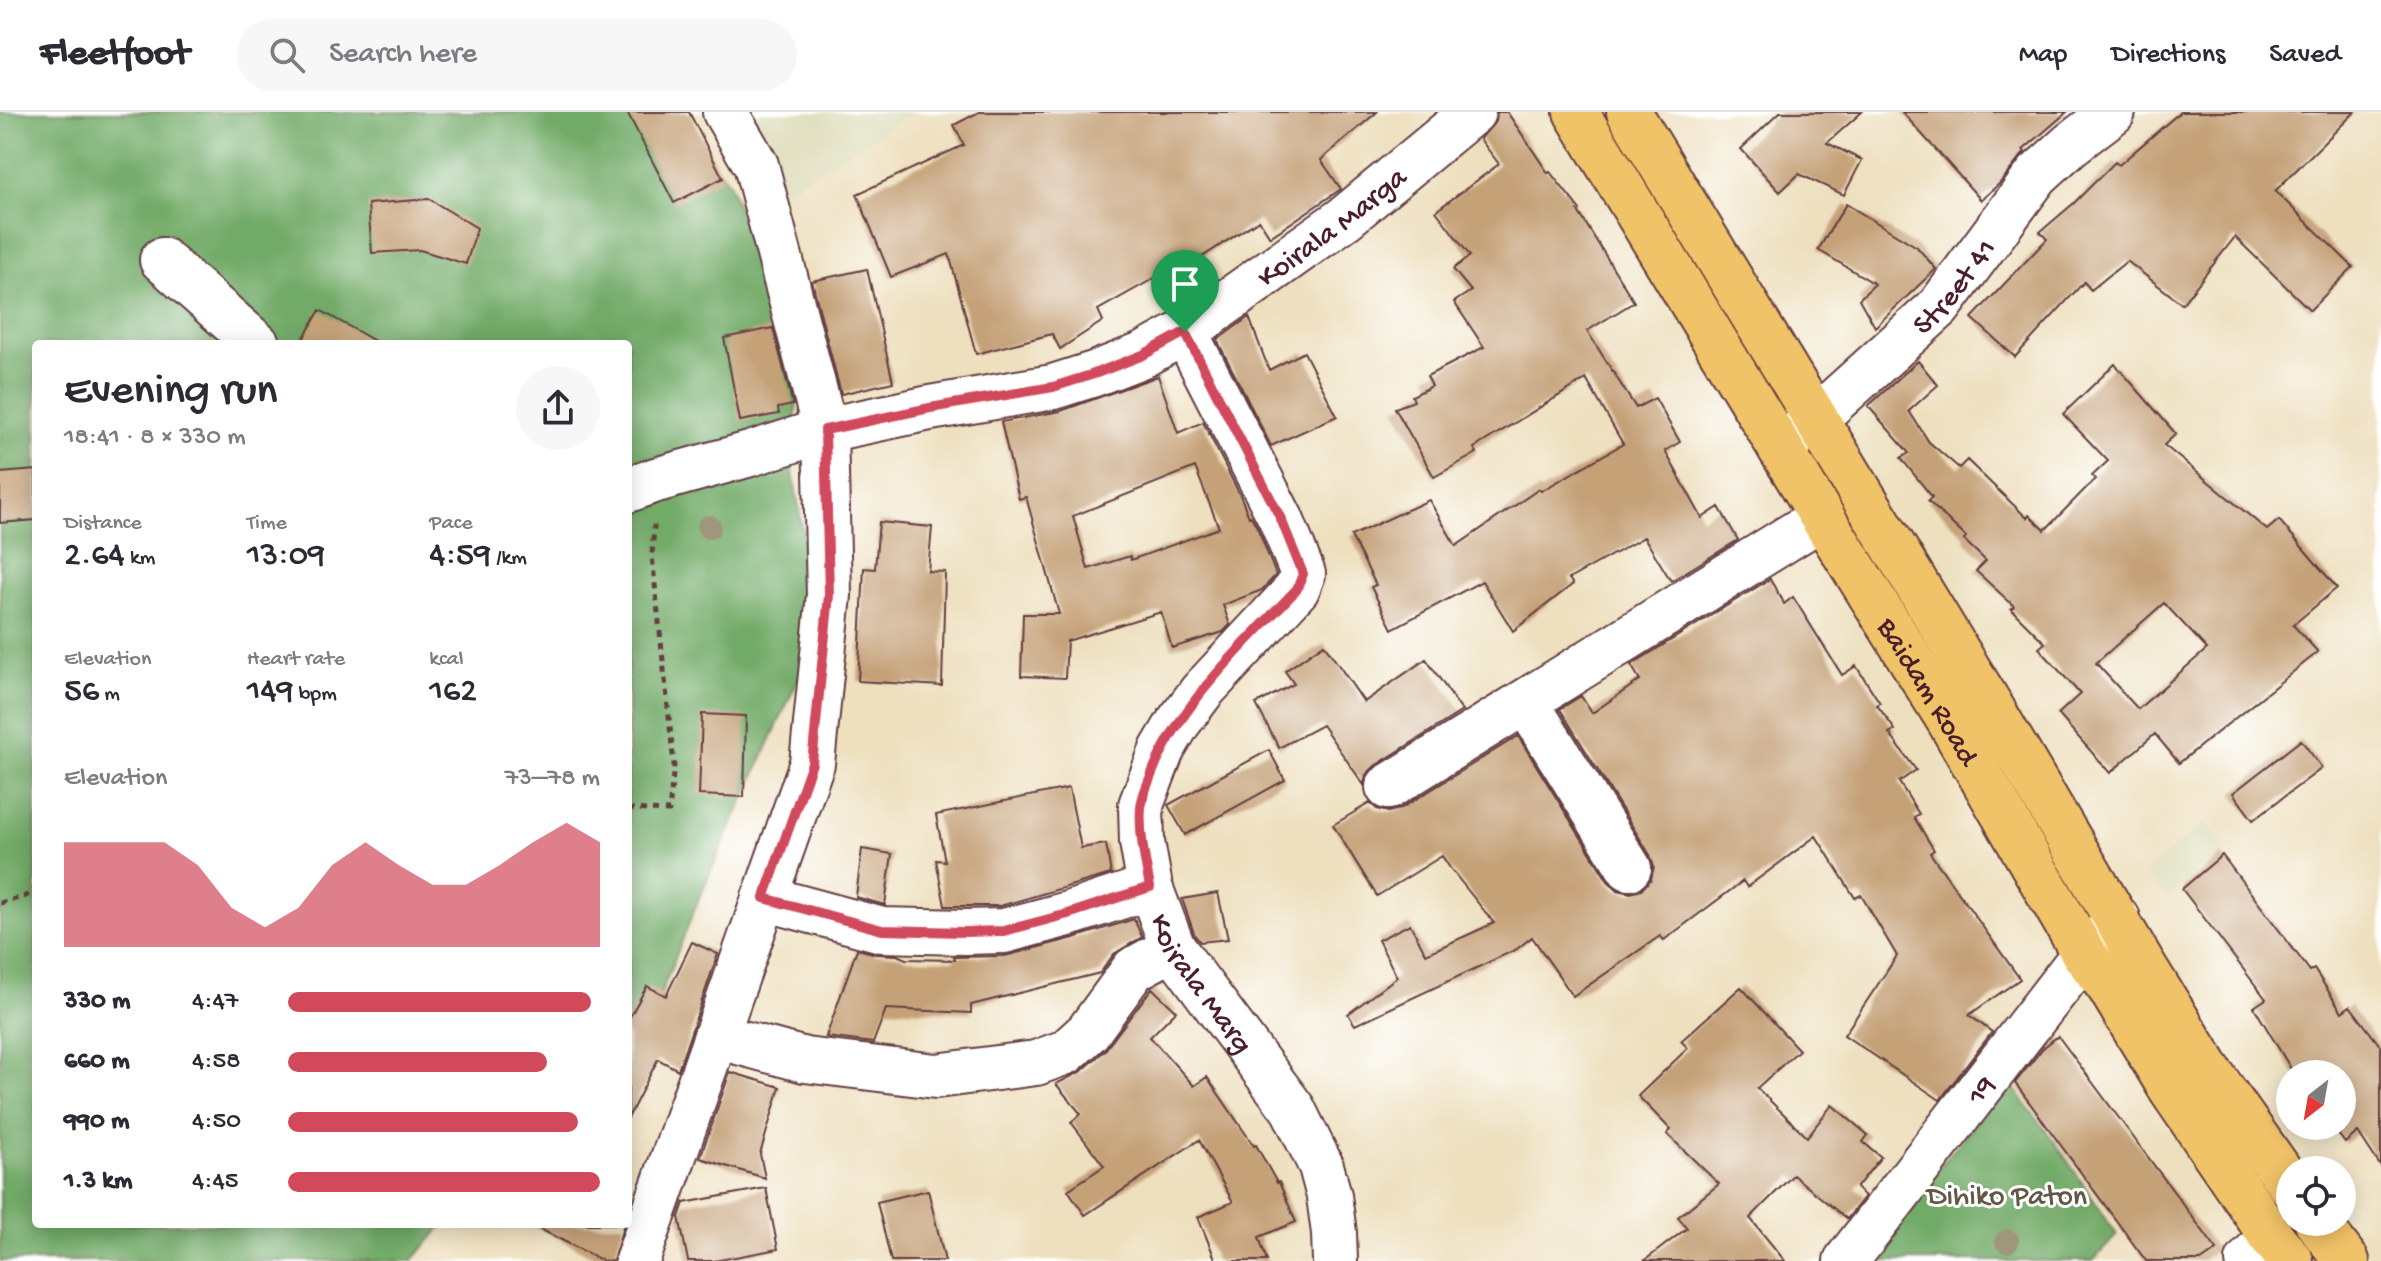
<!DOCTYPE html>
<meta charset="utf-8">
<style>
:root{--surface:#fff;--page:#f7f7f7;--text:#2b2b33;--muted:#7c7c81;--line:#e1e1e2;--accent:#d1495b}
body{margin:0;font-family:"Gochi Hand",sans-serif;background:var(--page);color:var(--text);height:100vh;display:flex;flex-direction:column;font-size:30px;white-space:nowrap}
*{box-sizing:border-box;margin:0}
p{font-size:26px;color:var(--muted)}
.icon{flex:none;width:44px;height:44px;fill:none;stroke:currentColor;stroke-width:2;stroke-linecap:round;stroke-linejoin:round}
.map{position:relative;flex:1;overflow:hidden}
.details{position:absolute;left:32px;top:228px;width:600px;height:888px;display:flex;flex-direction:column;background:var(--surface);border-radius:8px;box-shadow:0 4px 20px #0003}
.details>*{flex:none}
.needle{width:52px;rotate:211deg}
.tools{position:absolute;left:2276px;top:948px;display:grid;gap:16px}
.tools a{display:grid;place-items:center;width:80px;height:80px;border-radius:50%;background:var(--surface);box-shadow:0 4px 20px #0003;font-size:40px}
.pin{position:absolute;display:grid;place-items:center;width:68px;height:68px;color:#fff;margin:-82px -34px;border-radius:50% 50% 50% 0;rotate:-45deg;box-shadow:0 0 8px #0007}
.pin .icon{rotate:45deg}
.round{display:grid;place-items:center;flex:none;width:84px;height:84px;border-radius:42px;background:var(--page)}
.overview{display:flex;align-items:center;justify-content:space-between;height:136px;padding:0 32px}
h1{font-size:44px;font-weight:600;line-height:60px}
.figures{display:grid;grid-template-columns:repeat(3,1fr);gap:12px;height:136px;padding:8px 32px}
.figures div{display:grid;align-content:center}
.figures b{font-size:34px;font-weight:600}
.figures small{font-size:22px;font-weight:400}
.figures p{font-size:22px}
.chart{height:224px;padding:16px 32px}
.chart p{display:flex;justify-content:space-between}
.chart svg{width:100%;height:144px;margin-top:8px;fill:var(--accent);opacity:.7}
ul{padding:0 32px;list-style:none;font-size:26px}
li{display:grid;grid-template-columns:128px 96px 1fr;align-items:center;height:60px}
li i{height:20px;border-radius:10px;background:var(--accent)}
header{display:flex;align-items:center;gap:48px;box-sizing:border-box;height:112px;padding:0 40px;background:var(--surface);border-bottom:2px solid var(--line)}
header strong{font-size:38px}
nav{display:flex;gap:44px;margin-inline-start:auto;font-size:28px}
.search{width:560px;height:72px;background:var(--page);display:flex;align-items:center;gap:20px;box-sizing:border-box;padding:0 28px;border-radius:44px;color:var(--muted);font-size:30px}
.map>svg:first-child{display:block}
</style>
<header>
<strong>Fleetfoot</strong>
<div class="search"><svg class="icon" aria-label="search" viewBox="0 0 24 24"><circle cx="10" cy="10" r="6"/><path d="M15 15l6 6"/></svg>Search here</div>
<nav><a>Map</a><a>Directions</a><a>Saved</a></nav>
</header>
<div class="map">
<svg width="2381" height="1149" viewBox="0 0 2381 1149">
<rect width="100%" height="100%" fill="#fff"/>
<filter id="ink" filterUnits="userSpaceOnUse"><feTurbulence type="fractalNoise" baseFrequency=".0125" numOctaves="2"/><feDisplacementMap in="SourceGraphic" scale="16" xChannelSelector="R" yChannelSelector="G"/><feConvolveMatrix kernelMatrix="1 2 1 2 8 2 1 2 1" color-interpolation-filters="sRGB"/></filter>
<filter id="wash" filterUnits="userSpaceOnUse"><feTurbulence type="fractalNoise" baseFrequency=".006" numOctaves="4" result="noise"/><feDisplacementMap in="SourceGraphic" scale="32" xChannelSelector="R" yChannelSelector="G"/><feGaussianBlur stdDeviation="1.8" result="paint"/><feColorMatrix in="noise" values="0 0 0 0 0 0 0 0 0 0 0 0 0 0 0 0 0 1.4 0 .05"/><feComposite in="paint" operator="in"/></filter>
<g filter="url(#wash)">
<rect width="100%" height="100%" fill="#eee0bf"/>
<path fill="#deddbb" d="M736,0H915L785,79Z
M2205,710L2226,736L2166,787L2144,761Z"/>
<path fill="#72aa68" stroke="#5e644a" stroke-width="2" d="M0,0H666L729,70L799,261L792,355L820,519L701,781L660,884L628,918V232H36V1112H444L412,1149H0Z
M2009,970L2059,1036L2117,1123L2093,1149H1862Z"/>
<g id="blocks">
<path fill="#c5a178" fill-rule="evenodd" d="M627,0H689L723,66L674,91Z
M979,0H1377L1321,48L1341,77L1270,125L1259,108L1173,164L1169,158L1098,198L1103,209L1060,237L1052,222L976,242L949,142L891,165L857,82L964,33L954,13Z
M1497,0H1507L1548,61L1550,60L1580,98L1578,99L1634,190L1587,219L1636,296L1655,286L1680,330L1665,339L1702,406L1719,395L1738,428L1671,469L1644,425L1569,467L1573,472L1513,519L1482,469L1392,517L1371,475L1376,473L1351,424L1429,388L1456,434L1539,377L1541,379L1623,332L1586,267L1474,336L1477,341L1434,365L1395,296L1414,289L1412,284L1432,274L1427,264L1484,235L1454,190L1471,179L1453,157L1470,144L1436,99L1499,52L1480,27L1496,9Z
M1780,0H1862L1827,31L1862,48L1844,83L1799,62L1780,80L1741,37Z
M1902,0H2067L2023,38L2025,40L2000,71L1981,88Z
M2180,0H2355L2275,79L2353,155L2310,198L2235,125L2182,192L2127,149L2091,178L2084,170L2015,245L1972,206L2047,127L2040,120L2074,91L2115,50L2119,53Z
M429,87L477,116L466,152L420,138L372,141L368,92Z
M1846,92L1917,135L1936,157L1875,215L1859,187L1875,172L1818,138Z
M867,157L893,270L841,282L812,169Z
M320,198L380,232H300Z
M1249,205L1269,258L1304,240L1337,304L1271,334L1217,228Z
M773,216L793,293L778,296L779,302L740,309L724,226Z
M1918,249L1938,273L1909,299L1929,330L1959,356L1967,348L2027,406L2029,403L2045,418L2095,367L2092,364L2108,349L2063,302L2115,252L2176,322L2164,333L2267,418L2279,408L2337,476L2293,513L2318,540L2179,651L2155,622L2110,661L2058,602L2080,582L2039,536L2045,531L2011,497L2014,494L1976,459L1986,449L1964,428L1966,425L1928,389L1932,385L1901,346L1909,341L1868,294ZM2164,491L2207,537L2138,597L2096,551Z
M1158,264L1178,321L1203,310L1240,383L1249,405L1251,404L1258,417L1276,463L1262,478L1223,493L1230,513L1223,520L1172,536L1161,500L1067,529L1065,566L1021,564L1023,502H1059L1026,385L1019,387L1001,310L1061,299ZM1195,355L1219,416L1131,448L1130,444L1088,457L1073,404Z
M36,358V408L0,411V361Z
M879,410L932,415L928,459L945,460L942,574L858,569L864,456L875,457Z
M1770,467L1784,492L1793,485L1842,563L1856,554L1880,591L1877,593L1895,618L1889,621L1916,658L1899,670L1919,702L1914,705L1934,738L1930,741L2020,867L1969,903L1992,920L1940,988L1844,923L1897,844L1861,783L1855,786L1816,724L1747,775L1743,769L1664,828L1660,824L1573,884L1532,825L1517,837L1355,913L1348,902L1397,865L1378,828L1410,812L1426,842L1494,811L1450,756L1442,744L1377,784L1333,713L1370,691L1377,697L1388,700L1400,697L1518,624L1608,769L1618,778L1631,781L1641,778L1651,767L1654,754L1650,743L1560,597L1581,584L1592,601L1640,568L1631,553Z
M1324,532L1364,590L1426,547L1462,599L1375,654L1366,663L1364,673L1322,613L1279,636L1256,592L1294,572L1285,559Z
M702,602L746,604L744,685L699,683Z
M2301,628L2322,656L2253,708L2233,681Z
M1269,638L1285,668L1185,723L1168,693Z
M1069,676L1081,736L1106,732L1111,762L1000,794H945L936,748L945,749L936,703Z
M862,737L892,742L885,793L856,785Z
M2222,743L2310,859L2314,857L2342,900L2350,894L2381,935V1055L2358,1020L2345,1031L2332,1014H2342V962H2294L2254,895L2266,887L2182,777Z
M1218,781L1228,827L1200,830L1195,824L1182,787Z
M1134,807L1142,825L1114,842L1100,861L971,893V901L886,897L873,931L826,925L857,837L876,842L897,843L906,847L955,848L954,845L1005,844L1074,826Z
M692,830L718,842L678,958L658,947L628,1006V908L647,874L666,884Z
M1741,875L1799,938L1757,976L1807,1025L1832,993L1868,1023L1863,1030L1881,1045L1856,1076L1865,1084L1847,1107L1793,1063L1750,1106L1785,1149H1644L1687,1116L1678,1105L1719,1072L1667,1022L1671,1018L1638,984L1688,936L1681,929Z
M1152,876L1176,899L1150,925L1194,974L1207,965L1254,1034L1256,1033L1277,1071L1279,1070L1296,1110L1259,1125L1267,1149H1216L1198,1105L1233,1090L1199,1028L1085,1103L1068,1078L1104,1054L1071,1010L1081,1002L1056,972L1082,959L1105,938Z
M2058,924L2217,1138L2201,1149H2146L2015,971L2043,936Z
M730,960L780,975L760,1042L765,1066L700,1046Z
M766,1076L778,1137L714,1149H688L679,1105L684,1091Z
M928,1078L945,1149H891L877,1090Z
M530,1112H624L613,1149H603Z"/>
</g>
</g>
<g filter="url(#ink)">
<use href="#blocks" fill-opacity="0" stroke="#633c41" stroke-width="2"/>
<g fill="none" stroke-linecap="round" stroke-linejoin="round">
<defs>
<g id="minor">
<path d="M162,148L257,232"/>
<path id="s1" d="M1185,220L1281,407L1303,462L1297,477L1202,579L1178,611L1162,638L1141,693L1142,730L1150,775L1173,836L1293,997L1321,1054L1329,1084L1334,1121L1335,1149"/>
<path id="s2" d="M1780,336L1816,306L1939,195L2037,63L2070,33L2113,0"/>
<path id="s3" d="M628,378L656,368L750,342L825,318L930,296L1053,275L1094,262L1143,243L1185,220L1345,106L1473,0"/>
<path d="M1526,590L1629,756"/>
<path d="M1388,675L1822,405"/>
<path d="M764,786L882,818L965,820L1004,819L1068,802L1150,775"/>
<path d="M716,924L805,948L936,964L1036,951L1066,940L1088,920L1134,857L1173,836"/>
<path d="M637,1149L812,651L829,483L825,318L756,53L725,0"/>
<path id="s4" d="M1846,1149L2084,842L2118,807"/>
<path d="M2248,1149L2271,1124"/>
</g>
<g id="major">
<path id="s5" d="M1576,0L1822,405L1948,607L2084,842L2110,876L2172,979L2271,1124L2291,1149"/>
<path d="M1629,0L1987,588L2144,854L2206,954L2290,1073"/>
<path d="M2317,1110L2347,1149"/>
</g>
</defs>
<use href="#minor" stroke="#633c41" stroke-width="48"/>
<use href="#major" stroke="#633c41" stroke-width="48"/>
<path stroke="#633c41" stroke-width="5" stroke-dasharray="6 6" stroke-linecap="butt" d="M628,697L669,699L674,653L652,444L654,413
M0,791L26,784L36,775"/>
<use href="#minor" stroke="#fff" stroke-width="44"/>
<use href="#major" stroke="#f1c369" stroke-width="44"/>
</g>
<g fill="#a0967c">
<circle cx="709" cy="415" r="12"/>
<circle cx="2007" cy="1129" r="12"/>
</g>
</g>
<g fill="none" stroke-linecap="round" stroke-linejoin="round" filter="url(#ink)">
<defs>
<path id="route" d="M1185,220L1281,407L1303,462L1297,477C1246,531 1186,585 1155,654C1150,667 1142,682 1141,695C1139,722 1145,749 1150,775L1068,802L1004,819L965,820L882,818L764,786L812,651L829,483L825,318L930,296L1053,275L1094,262L1143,243Z"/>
</defs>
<use href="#route" stroke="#fff" stroke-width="16"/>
<use href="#route" stroke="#d1495b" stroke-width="10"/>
</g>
<g text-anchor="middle" stroke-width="6" stroke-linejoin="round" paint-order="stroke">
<g font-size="30" fill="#4a1f2b" stroke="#fff">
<text dy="10" stroke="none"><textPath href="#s3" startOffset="762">Koirala Marga</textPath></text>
<text dy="10" stroke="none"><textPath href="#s2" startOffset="238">Street 41</textPath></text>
<text dy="10" stroke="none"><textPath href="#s5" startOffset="678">Baidam Road</textPath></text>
<text dy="10" stroke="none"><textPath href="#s1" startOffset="748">Koirala Marg</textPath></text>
<text dy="10" stroke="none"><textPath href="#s4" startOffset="218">19</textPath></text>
</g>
<g font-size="30" fill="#615946" stroke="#fff">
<text x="2007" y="1092">Dihiko Paton</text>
</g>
</g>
</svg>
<div class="tools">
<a><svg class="needle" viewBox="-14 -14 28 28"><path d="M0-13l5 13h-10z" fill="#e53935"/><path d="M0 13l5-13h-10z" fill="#7c7c81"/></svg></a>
<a><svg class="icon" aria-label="locate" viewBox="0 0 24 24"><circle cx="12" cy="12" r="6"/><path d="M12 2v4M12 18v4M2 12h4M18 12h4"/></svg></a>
</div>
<div class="pin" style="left:1185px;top:220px;background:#1e9e55"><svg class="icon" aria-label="arrive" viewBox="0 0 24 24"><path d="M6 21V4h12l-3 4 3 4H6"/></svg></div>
<section class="details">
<div class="overview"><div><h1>Evening run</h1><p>18:41 · 8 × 330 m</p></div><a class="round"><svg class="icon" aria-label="share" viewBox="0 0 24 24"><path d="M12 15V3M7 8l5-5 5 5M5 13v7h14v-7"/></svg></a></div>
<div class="figures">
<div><p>Distance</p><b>2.64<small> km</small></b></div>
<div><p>Time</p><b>13:09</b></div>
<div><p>Pace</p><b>4:59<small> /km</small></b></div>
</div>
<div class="figures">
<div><p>Elevation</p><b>56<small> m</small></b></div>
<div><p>Heart rate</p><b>149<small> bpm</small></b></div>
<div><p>kcal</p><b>162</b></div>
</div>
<div class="chart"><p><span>Elevation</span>73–78 m</p>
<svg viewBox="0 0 160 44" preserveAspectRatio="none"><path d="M0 44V12L10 12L20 12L30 12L40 19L50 32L60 38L70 32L80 19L90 12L100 19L110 25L120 25L130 19L140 12L150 6L160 12V44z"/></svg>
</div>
<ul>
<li><b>330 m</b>4:47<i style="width:97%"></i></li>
<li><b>660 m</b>4:58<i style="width:83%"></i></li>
<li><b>990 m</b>4:50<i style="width:93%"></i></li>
<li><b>1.3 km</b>4:45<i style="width:100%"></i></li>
</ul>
</section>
</div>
